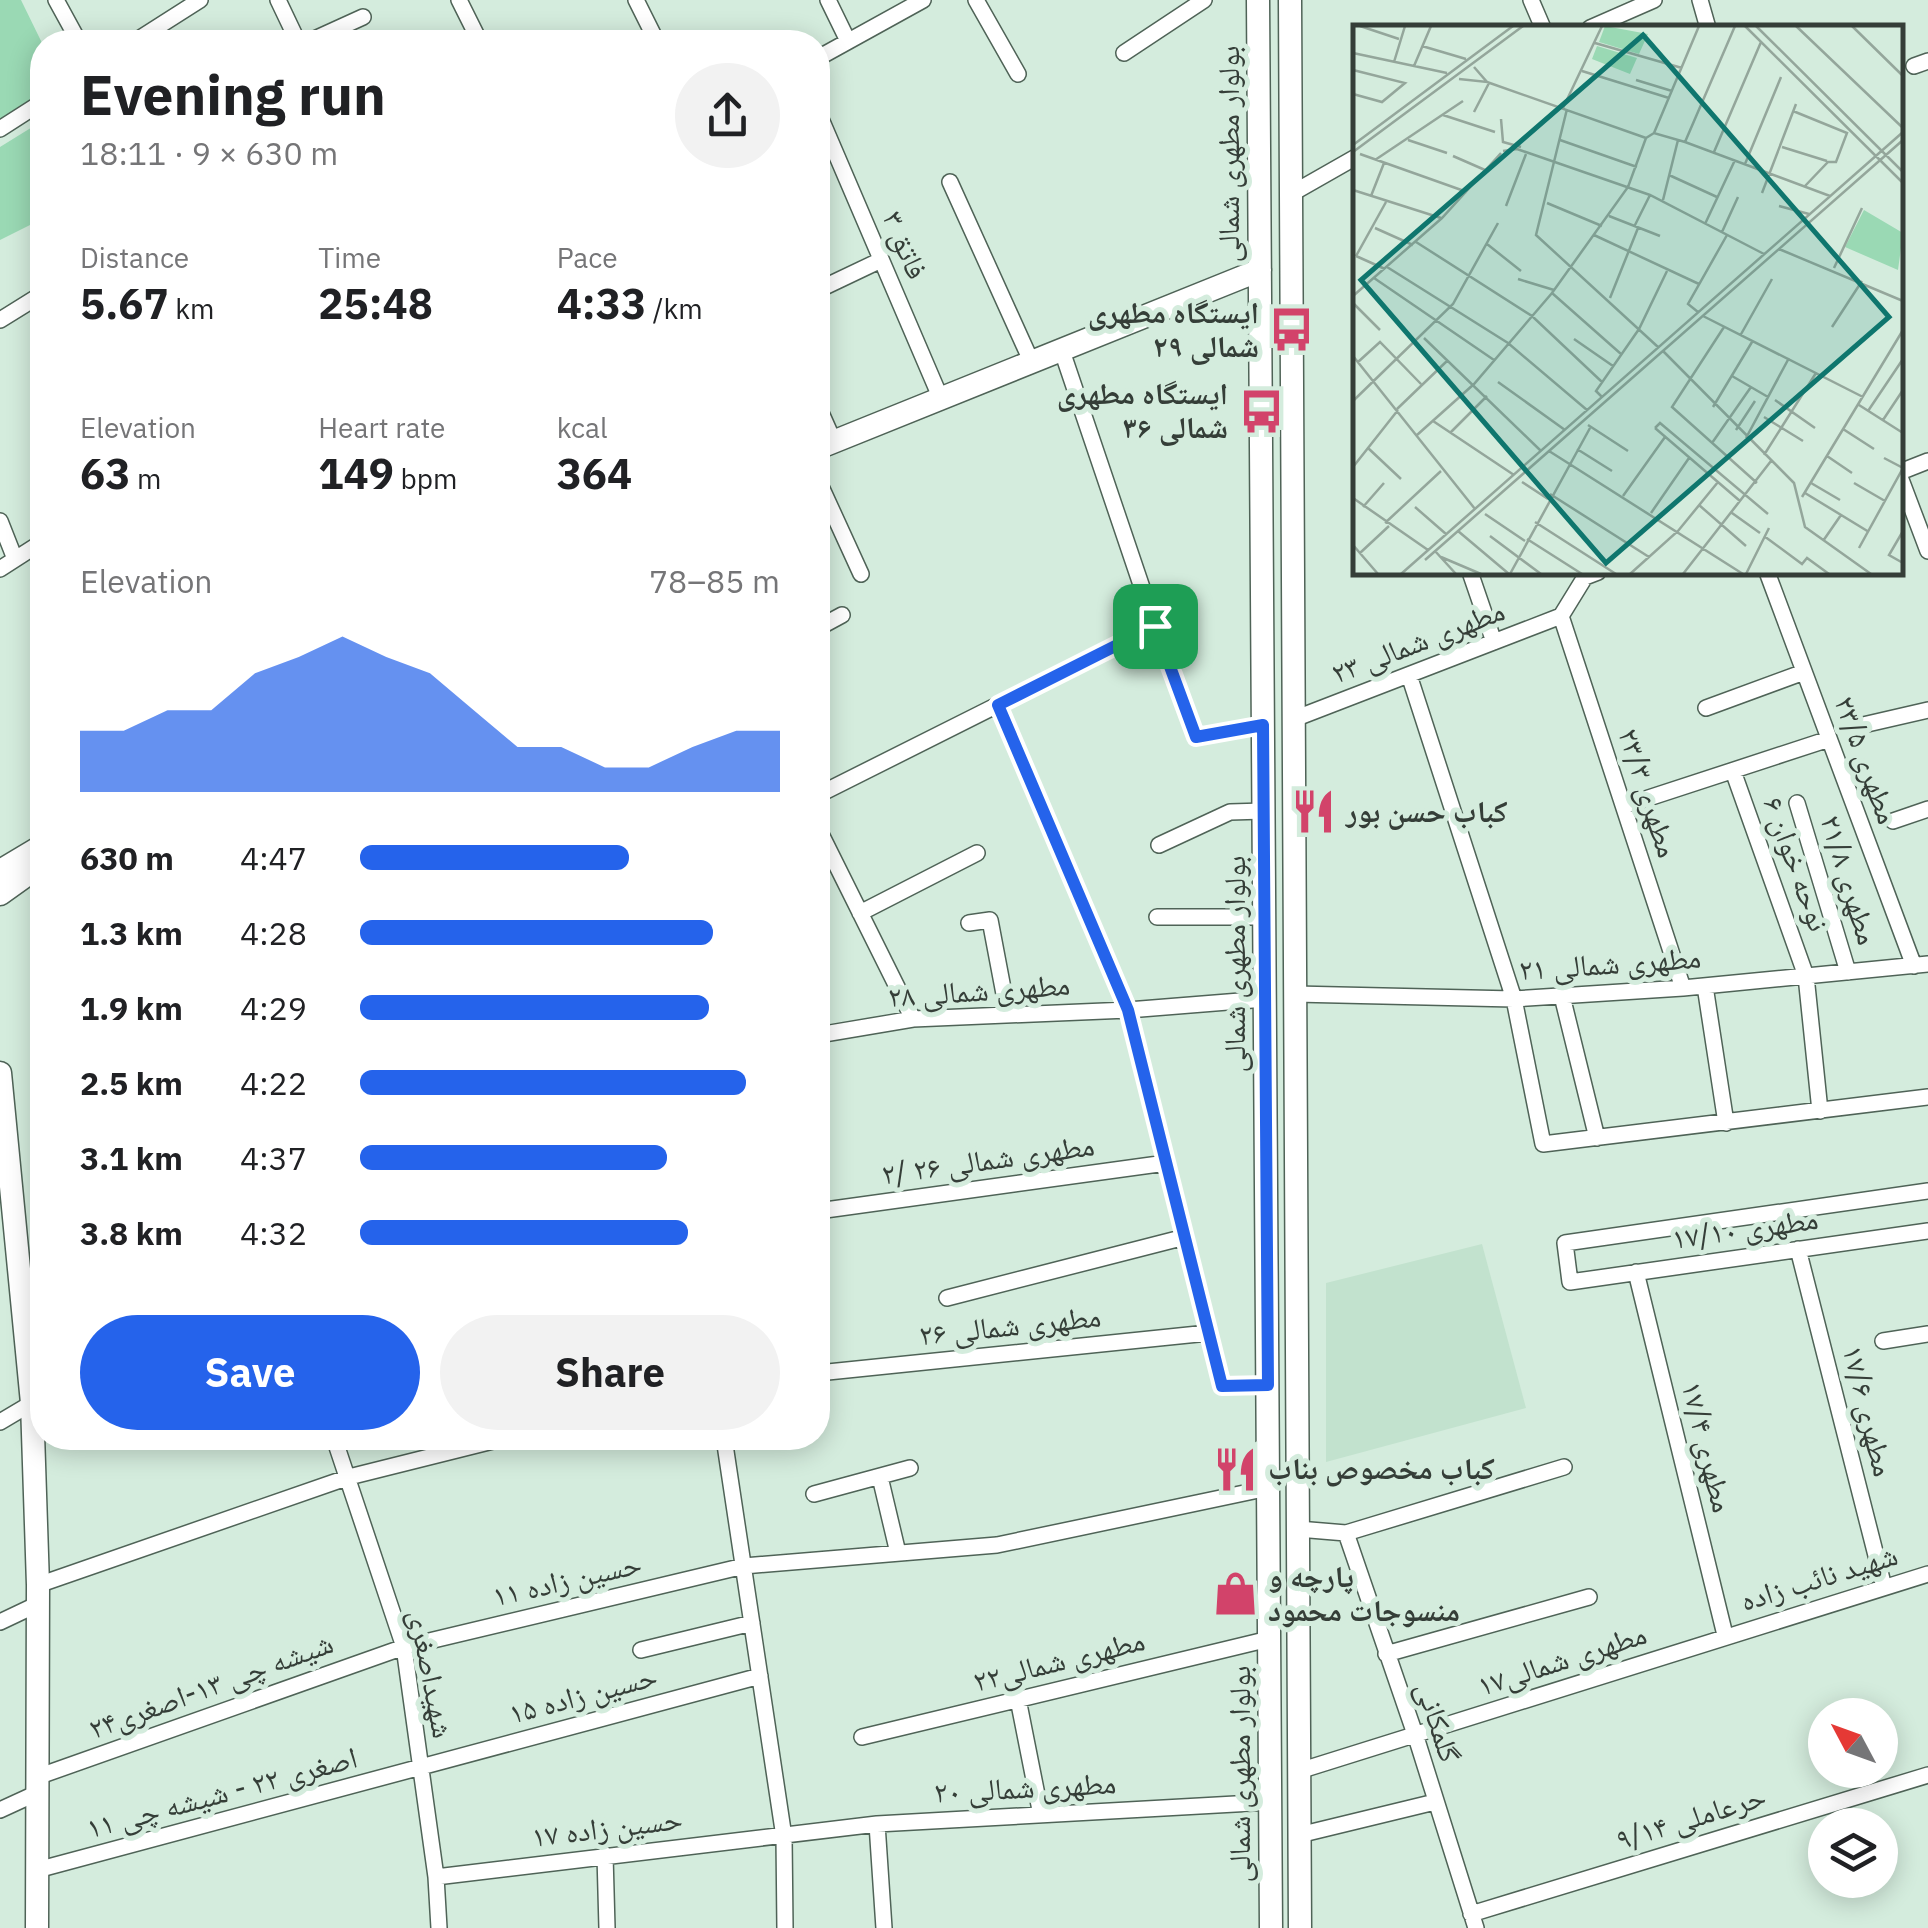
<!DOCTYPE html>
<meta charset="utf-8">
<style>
:root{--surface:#fff;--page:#f2f2f2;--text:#202124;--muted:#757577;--accent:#2563eb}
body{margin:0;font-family:"IBM Plex Sans","Noto Naskh Arabic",sans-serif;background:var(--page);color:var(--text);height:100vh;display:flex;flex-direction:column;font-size:38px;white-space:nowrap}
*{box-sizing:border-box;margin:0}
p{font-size:32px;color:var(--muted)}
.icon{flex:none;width:55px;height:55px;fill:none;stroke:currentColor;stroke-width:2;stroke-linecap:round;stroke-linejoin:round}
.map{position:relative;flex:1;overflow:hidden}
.drawer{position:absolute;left:30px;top:30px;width:800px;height:1420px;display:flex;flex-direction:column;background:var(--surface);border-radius:40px;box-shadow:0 5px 25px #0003}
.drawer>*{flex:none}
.needle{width:65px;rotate:311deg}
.tools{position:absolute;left:1808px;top:1698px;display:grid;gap:20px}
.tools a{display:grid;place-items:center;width:90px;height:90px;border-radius:50%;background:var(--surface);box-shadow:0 5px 25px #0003;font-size:50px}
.pin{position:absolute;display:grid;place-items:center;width:85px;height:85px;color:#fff;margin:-42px;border-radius:20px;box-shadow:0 5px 15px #0006}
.round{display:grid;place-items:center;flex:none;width:105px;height:105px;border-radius:52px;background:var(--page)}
.summary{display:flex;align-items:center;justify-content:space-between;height:170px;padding:0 50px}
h1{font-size:55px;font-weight:700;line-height:75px}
.figures{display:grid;grid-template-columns:repeat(3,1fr);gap:15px;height:170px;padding:10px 50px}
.figures div{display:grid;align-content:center}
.figures b{font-size:42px;font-weight:700}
.figures small{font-size:28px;font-weight:400}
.figures p{font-size:28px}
.chart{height:280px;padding:20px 50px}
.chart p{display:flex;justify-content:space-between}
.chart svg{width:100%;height:180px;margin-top:10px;fill:var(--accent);opacity:.7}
.button{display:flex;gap:20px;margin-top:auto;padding:20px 50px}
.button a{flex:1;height:115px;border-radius:60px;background:var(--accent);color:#fff;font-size:40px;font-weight:700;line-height:115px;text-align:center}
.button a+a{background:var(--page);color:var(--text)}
ul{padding:0 50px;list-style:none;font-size:32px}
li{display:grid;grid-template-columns:160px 120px 1fr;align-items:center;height:75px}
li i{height:25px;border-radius:12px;background:var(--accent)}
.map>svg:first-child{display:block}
</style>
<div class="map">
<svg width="1928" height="1928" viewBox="0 0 1928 1928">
<rect width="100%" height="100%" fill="#d4ecdd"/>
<path fill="#c2e2ce" d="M1482,1244L1526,1408L1326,1462V1283Z"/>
<path fill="#9ad9b4" d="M0,0H21L42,43V92L0,119Z
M42,121V219L0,240V147Z"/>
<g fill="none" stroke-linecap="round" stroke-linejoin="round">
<defs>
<path id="street" d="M56,0L79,42
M278,0L298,42
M459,0L480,42
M636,0L657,42
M828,0L848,41
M976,0L1018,74
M1531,0L1543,28
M1700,0L1708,28
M1590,28L1654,0
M134,42L200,0
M308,42L363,17
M1124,53L1204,0
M818,58L923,0
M1914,66L1928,61
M818,112L941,399
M0,129L42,102
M950,182L1032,363
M1291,194L1356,157
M818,290L881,260
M0,320L42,294
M1062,351L1155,626L1196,737L1263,725
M818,406L834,442
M1900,472L1928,461
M1900,477L1928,551
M818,480L861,574
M0,521L15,559
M0,569L42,542
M1470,572L1494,642
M1767,572L1914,966
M1561,616L1683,988
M818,628L842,615
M1409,675L1514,999L1543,1144L1928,1097
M998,705L1128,1010L1222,1386L1268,1385
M1706,708L1804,672
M1294,719L1561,616L1585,577L1598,572
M1863,725L1928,710
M1733,771L1806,976L1820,1111
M818,795L1155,626
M1797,803L1848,972
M1624,806L1829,739
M1893,821L1928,809
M818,828L913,1019
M1159,845L1230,812L1264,811
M860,913L977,853
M1157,917H1264
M969,923L990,920L1008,1015
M1705,986L1726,1123
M1295,994L1514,999L1683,988L1928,964
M1562,996L1597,1138
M818,1035L913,1019L1128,1010L1265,999
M1928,1191L1565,1243L1570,1282L1928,1231
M818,1211L1166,1163
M1798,1249L1884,1587
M1636,1272L1725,1635
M947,1298L1185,1237
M1883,1341L1928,1334
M818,1373L1208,1333
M0,1422L32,1403
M334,1438L404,1647L436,1877L439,1928
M724,1438L784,1837L785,1928
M880,1477L898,1553
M814,1494L910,1468
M1298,1529L1346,1533L1564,1467
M1346,1533L1416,1737L1476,1928
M38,1585L349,1477L505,1438
M0,1622L38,1604
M641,1650L752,1623
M1386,1654L1589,1597
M1018,1699L1041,1815
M862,1737L1269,1639
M1299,1771L1928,1574
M37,1777L404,1647L744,1566L997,1545L1268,1488
M0,1810L37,1793
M877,1824L884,1928
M1299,1835L1435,1802
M605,1855L607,1928
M37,1870L760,1676
M436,1877L877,1824L1271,1802
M1471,1914L1928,1775"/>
<path id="secondary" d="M1258,0L1271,1928
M1290,0L1300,1928
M818,448L1260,270
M0,871L42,846
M0,894L42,864
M0,1073L32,1403L38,1585L37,1928"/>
</defs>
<use href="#street" stroke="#4f6357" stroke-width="18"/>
<use href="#secondary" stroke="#4f6357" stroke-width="25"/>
<use href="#street" stroke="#fff" stroke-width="15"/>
<use href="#secondary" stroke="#fff" stroke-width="22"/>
</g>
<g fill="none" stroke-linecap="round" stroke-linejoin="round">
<defs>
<path id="route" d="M1155,626L1196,737L1263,725L1268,1385L1222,1386L1128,1010L998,705Z"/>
</defs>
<use href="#route" stroke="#fff" stroke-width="20"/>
<use href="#route" stroke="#2563eb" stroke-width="12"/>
</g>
<defs>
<symbol id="bus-bare" viewBox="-9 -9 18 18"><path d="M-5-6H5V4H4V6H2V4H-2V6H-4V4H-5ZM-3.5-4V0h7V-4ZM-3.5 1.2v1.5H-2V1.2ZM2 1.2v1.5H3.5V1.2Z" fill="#d2436a" stroke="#d4ecdd" stroke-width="2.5" paint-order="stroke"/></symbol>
<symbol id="restaurant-bare" viewBox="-9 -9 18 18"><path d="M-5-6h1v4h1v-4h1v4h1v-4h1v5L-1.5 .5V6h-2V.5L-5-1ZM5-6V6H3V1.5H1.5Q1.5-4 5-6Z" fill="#d2436a" stroke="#d4ecdd" stroke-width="2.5" paint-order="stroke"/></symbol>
<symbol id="shop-bare" viewBox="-9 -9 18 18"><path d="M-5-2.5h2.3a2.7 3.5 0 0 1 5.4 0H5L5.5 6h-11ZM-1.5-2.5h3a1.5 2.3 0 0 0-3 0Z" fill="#d2436a" stroke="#d4ecdd" stroke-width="2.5" paint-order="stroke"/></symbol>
</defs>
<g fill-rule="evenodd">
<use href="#bus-bare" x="1260" y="298" width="63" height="63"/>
<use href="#bus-bare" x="1230" y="380" width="63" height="63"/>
<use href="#restaurant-bare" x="1282" y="780" width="63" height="63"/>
<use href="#restaurant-bare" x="1204" y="1438" width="63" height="63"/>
<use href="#shop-bare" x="1204" y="1562" width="63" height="63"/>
</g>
<g text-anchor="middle" stroke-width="10" stroke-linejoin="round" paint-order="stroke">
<g font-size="30" fill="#353e38" stroke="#d4ecdd">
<text transform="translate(1229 154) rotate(-90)" y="10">بولوار مطهری شمالی</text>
<text transform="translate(905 245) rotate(67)" y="10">فاتق ۳</text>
<text transform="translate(1418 642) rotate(-21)" y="10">مطهری شمالی ۲۳</text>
<text transform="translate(1866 760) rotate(70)" y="10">مطهری ۲۳/۵</text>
<text transform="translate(1648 793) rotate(72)" y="10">مطهری ۲۳/۳</text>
<text transform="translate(1796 864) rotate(70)" y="10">نوحه خوان ۶</text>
<text transform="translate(1849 880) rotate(73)" y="10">مطهری ۲۱/۸</text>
<text transform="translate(1235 964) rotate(-90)" y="10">بولوار مطهری شمالی</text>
<text transform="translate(1610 964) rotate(-4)" y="10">مطهری شمالی ۲۱</text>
<text transform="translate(979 991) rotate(-4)" y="10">مطهری شمالی ۲۸</text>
<text transform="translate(988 1160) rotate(-8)" y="10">مطهری شمالی ۲۶ /۲</text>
<text transform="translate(1745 1229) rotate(-8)" y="10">مطهری ۱۷/۱۰</text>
<text transform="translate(1010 1326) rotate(-6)" y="10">مطهری شمالی ۲۶</text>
<text transform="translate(1868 1411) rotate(76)" y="10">مطهری ۱۷/۶</text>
<text transform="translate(1707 1447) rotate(76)" y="10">مطهری ۱۷/۴</text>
<text transform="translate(1819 1578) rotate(-17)" y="10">شهید نائب زاده</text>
<text transform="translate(567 1580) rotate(-13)" y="10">حسین زاده ۱۱</text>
<text transform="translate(1562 1660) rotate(-18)" y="10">مطهری شمالی۱۷</text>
<text transform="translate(1059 1661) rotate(-14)" y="10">مطهری شمالی۲۲</text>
<text transform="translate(431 1674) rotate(79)" y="10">شهیداصغری</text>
<text transform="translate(211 1686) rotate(-20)" y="10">شیشه چی ۱۳-اصغری۲۴</text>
<text transform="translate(583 1695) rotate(-15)" y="10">حسین زاده ۱۵</text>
<text transform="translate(1438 1722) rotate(72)" y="10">گلمکانی</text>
<text transform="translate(1240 1774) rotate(-90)" y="10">بولوار مطهری شمالی</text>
<text transform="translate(1025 1788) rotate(-3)" y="10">مطهری شمالی ۲۰</text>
<text transform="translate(222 1793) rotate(-15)" y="10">اصغری ۲۲ - شیشه چی ۱۱</text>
<text transform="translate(1691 1818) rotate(-17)" y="10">حرعاملی ۹/۱۴</text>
<text transform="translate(607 1828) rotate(-7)" y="10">حسین زاده ۱۷</text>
</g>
<g font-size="30" font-weight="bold" fill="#353e38" stroke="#d4ecdd" text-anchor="start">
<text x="1259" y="323" text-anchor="end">ایستگاه مطهری<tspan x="1259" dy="34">شمالی ۲۹</tspan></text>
<text x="1228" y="404" text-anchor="end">ایستگاه مطهری<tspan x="1228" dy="34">شمالی ۳۶</tspan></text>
<text x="1346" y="822">كباب حسن بور</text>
<text x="1268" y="1479">كباب مخصوص بناب</text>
<text x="1268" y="1587">پارچه و<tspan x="1268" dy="34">منسوجات محمود</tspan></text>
</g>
</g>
<g transform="translate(1353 25)">
<rect width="550" height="550" fill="#d4ecdd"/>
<path d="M252,1L295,9L286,29L246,17ZM244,21L284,33L277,49L239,34ZM511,185L550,208L545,245L492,222Z" fill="#9ad9b4"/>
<path fill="none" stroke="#94a69b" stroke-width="2.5" d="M7,1L46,14M392,1L550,158M403,1L550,147M443,1L550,103M499,1L550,51M242,18L329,43M69,21L113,34M0,28L94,48M41,37L52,1M61,41L78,1M0,45L52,58L29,77L0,69M229,46L316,73M106,54L134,57L121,42M283,55L319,66M134,57L293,113M210,83L249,1M214,84L183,210L305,322M440,86L494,108L483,137H475L452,161M121,87L136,58M90,90L142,107M148,94L150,117L168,122M301,108L346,1M293,113L301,108L332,117L477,171M55,115L94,128M207,115L284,142M332,117L382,1M0,120L160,1M429,122L474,136M150,126L164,124L297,170L411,229M0,127L170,1M361,127L408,17M7,129L114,167M100,131L132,145M22,135L110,76M392,139L428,52M316,150L364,172M0,165L88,193M409,168L443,79M18,171L31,138M310,175L325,115M194,178L249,201M153,181L173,129M426,181L456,189M256,191L307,211M352,199L382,135M281,202L297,170M22,203L60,220M369,207L385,172M241,210L346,259M63,217L179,291L249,357M134,219L168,246M426,224L550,276M3,231L33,177M3,231L32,244M34,242L155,318L234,385M481,243L509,183M21,253L141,335M165,254L201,265M199,268L268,329M0,271L89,193L148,128M257,273L285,203M0,278L27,305M345,287L335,279L374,210M350,291L510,372M371,302L319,382L404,458M479,302L509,256M387,311L419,254M71,313L188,426M221,314L260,341M310,326L441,458L452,502L518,549M0,331L122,484M5,337L27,317L68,359M379,351L415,372M145,357L212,405M249,372L243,366L286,304L314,246M422,375L462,403M0,376L100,279L145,198M506,380L550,408M360,382L399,317M44,384L95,335M515,386L550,334M411,392L450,416M530,395L550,365M80,396L161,450M235,400L275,426M302,403L307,398L415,489M302,403L387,476M490,404L521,424M383,405L402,376M97,408L134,371M64,410L121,359L199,268L275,162L293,113M393,413L436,333M359,418L398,362M15,423L48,454M224,424L259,446M196,426L390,549M411,430L463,348M474,431L499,448M0,442L45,385M169,457L195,474M458,458L487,475M501,458L532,476M452,468L516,507M197,469L296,532M270,471L312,412M449,472L550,305M0,473L75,525M346,480L393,521M10,482L31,458M62,482L93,509M298,488L336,433M379,488L407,508M132,489L172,516M182,497L263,549M32,498L88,446M105,506L156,549M550,506L536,530L550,538M137,511L188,549M411,511L449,539L454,533L476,549M174,514L229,549M470,516L488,490M0,520L25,549M506,523L550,443L531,433M82,526L103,549M7,528L36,501M88,532L128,549M72,535L550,115M48,549L550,107M157,549L237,403M277,549L325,506L365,457M330,549L418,436M393,549L416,503"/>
<path fill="#0f766e" fill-opacity="0.15" stroke="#0f766e" stroke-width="5" d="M290,10L536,292L253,538L8,255Z"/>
<rect width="550" height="550" fill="none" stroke="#353e38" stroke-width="5"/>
</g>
</svg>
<div class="tools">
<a><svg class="needle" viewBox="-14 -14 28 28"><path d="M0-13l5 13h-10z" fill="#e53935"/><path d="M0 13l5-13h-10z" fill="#757577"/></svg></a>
<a><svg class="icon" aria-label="layers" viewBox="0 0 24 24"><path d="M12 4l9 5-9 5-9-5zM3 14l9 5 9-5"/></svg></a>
</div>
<div class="pin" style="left:1155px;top:626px;background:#1e9e55"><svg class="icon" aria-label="arrive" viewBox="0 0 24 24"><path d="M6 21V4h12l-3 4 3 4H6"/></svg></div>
<section class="drawer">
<div class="summary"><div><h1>Evening run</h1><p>18:11 · 9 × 630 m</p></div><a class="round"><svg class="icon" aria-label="share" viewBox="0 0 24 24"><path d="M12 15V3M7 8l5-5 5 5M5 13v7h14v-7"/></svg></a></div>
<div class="figures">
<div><p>Distance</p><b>5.67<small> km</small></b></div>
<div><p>Time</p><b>25:48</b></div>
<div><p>Pace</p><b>4:33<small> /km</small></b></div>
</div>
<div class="figures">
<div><p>Elevation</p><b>63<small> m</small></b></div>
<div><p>Heart rate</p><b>149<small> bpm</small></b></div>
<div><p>kcal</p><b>364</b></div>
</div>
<div class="chart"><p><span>Elevation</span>78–85 m</p>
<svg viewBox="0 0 160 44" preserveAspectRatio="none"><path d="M0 44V29L10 29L20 24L30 24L40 15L50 11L60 6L70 11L80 15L90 24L100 33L110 33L120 38L130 38L140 33L150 29L160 29V44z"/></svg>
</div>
<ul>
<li><b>630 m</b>4:47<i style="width:64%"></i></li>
<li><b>1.3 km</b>4:28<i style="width:84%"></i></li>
<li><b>1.9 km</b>4:29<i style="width:83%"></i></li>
<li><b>2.5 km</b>4:22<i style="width:92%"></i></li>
<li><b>3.1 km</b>4:37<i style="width:73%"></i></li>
<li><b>3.8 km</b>4:32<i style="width:78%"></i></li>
</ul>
<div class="button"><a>Save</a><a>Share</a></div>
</section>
</div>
